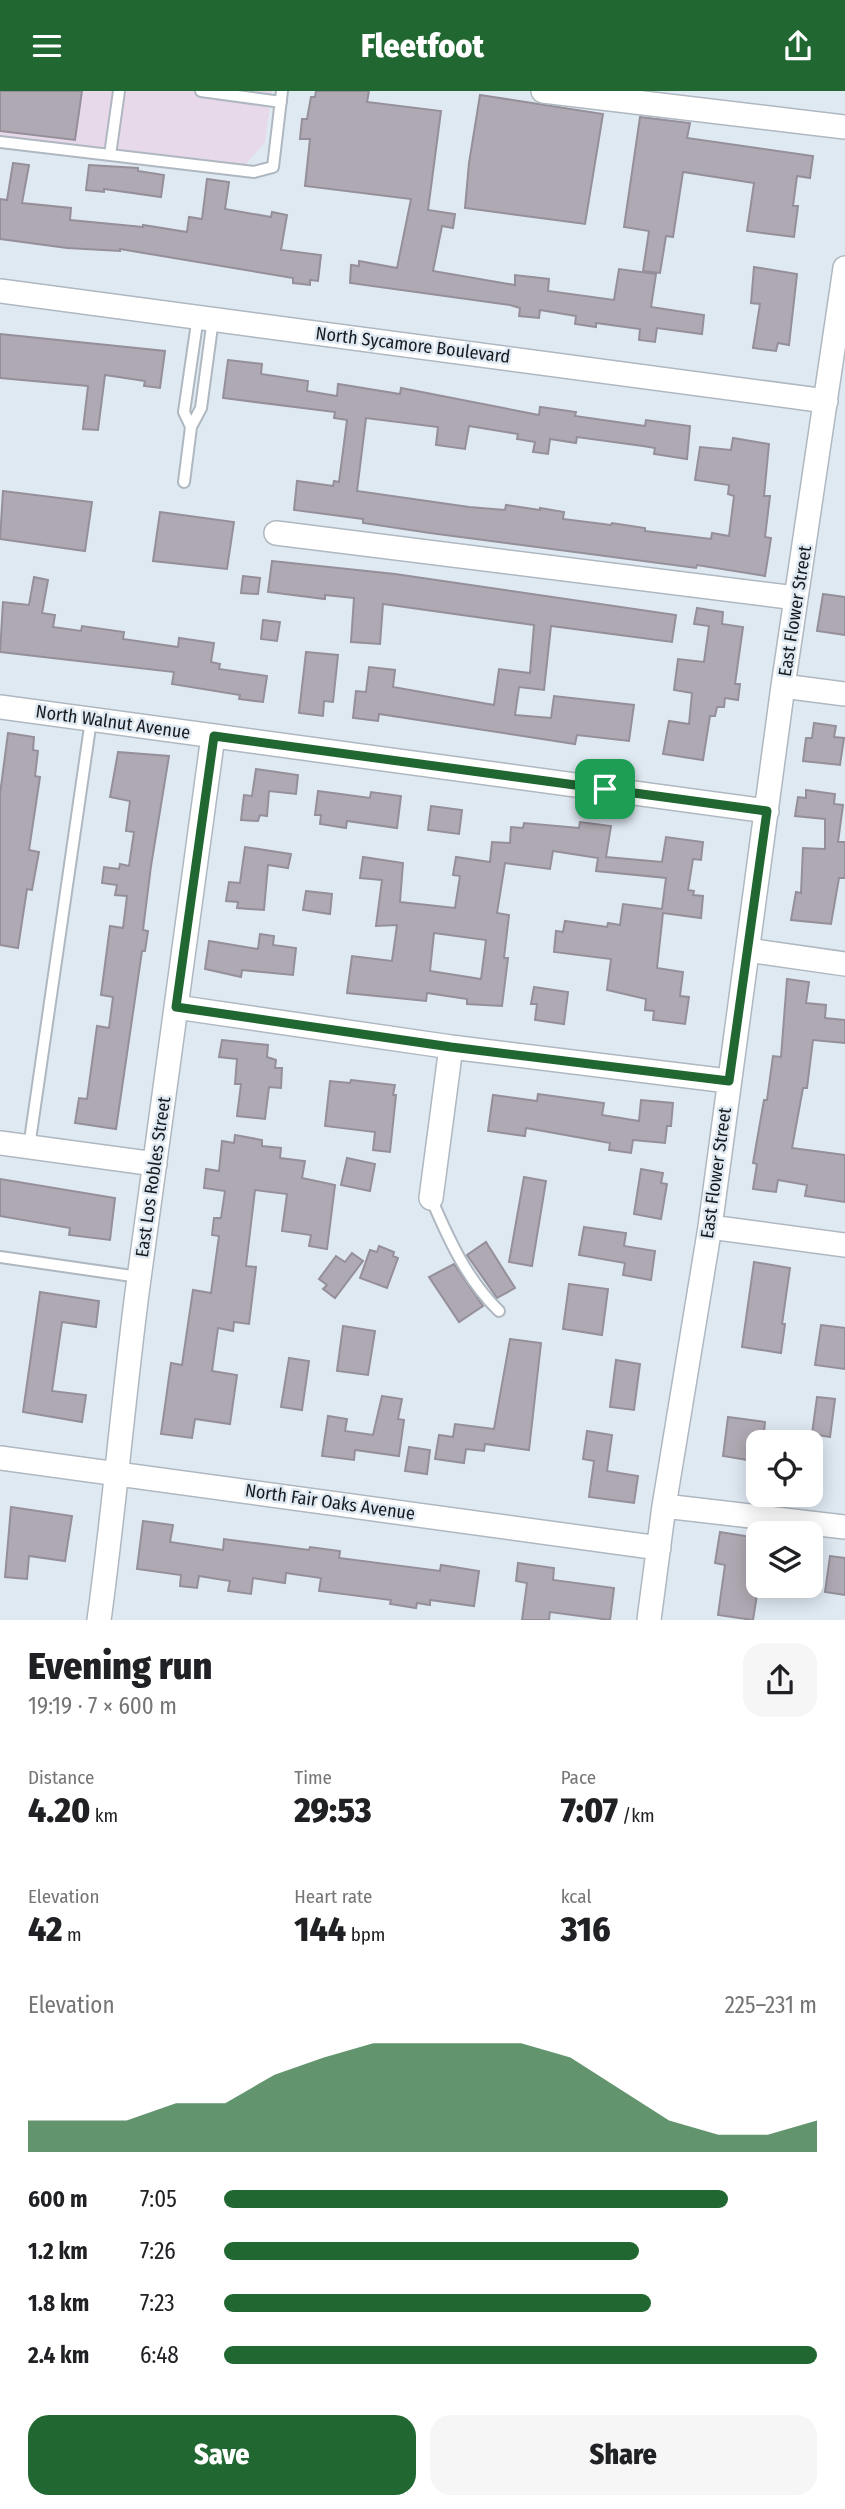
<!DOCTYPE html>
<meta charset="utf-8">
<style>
:root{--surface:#fff;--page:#f6f6f6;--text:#202124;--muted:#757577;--accent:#216732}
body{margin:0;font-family:"Fira Sans Condensed",sans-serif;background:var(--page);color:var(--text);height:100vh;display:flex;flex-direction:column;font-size:26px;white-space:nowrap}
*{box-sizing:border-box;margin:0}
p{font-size:23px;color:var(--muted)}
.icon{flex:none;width:38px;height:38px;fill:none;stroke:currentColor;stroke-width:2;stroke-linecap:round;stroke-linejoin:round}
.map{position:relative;height:1529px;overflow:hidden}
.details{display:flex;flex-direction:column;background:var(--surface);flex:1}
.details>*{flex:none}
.buttons{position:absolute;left:746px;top:1339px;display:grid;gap:14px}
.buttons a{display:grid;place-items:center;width:77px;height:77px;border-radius:14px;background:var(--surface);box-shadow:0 4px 18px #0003;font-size:35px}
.pin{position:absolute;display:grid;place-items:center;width:60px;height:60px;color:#fff;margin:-30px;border-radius:14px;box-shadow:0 4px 10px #0006}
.round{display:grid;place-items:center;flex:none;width:74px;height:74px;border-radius:21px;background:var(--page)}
.overview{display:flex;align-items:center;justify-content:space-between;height:119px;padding:0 28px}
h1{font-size:38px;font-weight:800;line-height:52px}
.metrics{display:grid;grid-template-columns:repeat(3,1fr);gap:10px;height:119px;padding:7px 28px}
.metrics div{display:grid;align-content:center}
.metrics b{font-size:35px;font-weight:800}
.metrics small{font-size:19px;font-weight:400}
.metrics p{font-size:19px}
.chart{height:196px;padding:14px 28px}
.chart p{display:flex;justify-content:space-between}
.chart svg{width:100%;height:126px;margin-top:7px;fill:var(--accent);opacity:.7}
.cta{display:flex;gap:14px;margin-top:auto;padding:14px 28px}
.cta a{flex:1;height:80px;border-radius:21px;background:var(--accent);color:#fff;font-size:28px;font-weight:800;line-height:80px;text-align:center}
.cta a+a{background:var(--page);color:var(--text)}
ul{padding:0 28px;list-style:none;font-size:23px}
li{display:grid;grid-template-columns:112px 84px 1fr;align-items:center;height:52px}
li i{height:18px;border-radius:9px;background:var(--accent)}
header{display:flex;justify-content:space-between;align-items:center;height:91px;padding:0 28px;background:var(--accent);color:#fff;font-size:32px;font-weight:800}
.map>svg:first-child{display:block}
</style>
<header><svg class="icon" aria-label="menu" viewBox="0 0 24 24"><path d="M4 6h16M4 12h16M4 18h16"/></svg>Fleetfoot<svg class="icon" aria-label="share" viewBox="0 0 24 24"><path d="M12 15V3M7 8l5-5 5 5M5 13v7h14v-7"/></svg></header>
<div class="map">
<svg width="845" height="1529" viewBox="0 0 845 1529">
<rect width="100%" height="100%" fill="#dfe9f2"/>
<path fill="#e7d8ea" d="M0,0H272L265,51L236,84L0,57Z"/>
<path fill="#afa9b3" stroke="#958f99" stroke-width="2" fill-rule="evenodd" d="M0,0H82L75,49L0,40Z
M316,0H369L367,11L441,20L428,119L455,123L453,137L442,135L433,180L515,194V184L549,188L548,200L614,209L619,178L656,183L651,216L704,224L702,243L657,237L655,251L639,249L640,238L596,232V236L575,233L576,225L540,219L539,227L519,225L520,217L510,214L350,192L351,174L359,175V170L397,177L411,108L305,95L310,48H300L302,28H307L311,6H315Z
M480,4L603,23L585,133L465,117L469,72Z
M640,26L690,32L687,47L813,65L810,87L797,85L793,115H798L794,146L747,140L754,92L683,81L673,146L666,145L660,182L643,180L649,140L624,136Z
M13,72L29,74L22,112L71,117L70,129L143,136V134L187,141L189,126L202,128L207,88L229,91L225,118L271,126L272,121L287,124L281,159L321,164L318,190L310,189V194L293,192V187L120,158V160L67,157L0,148V108L7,109Z
M89,74L138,77V80L164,84L161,106L104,98V101L86,99Z
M754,176L797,183L789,254L778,252L776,260L753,257L760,213L751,212Z
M0,243L165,260L160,297L144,295L145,290L105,284L98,339L83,338L88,295L0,287Z
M228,269L262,273L261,283L308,290L307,300L337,305L338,293L400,303L401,297L539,324L540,316L576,321L575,325L645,335L646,329L690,335L687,368L654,363L655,357L643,355L577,346L576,352L550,348L548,363L533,361L535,351L517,348L518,343L469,335L465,358L436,354L438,336L366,327L357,400L469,416L505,419L506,414L540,419V417L564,421L563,428L611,434L612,432L645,437V440L711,448L712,442L729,445L734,405L728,403L729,394L695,389L700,356L731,359L733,347L769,353L764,405H770L765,446L771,447L765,485L697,474L696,477L430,442L363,432V428L294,419L297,390L333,395L334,390L339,391L347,329L334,327L335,321L223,307Z
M3,400L92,411L85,460L0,448Z
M160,421L234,431L227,478L153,470Z
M272,470L395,483L676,524L672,551L551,535L544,599L519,596L515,624L551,627L554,605L634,614L629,650L577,644L575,653L379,623L378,630L353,627L356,600L366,601L369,576L395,579L393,596L494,614L499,578L530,582L534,534L383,513L380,553L351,551L354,507L325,504V508L268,501Z
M243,485L260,487L258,503L241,502Z
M34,486L48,489L42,522L55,524L53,536L81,540L82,535L124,541L123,548L178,556L179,547L214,552L211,571L220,573L219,578L267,585L263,611L239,608L240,604L172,593L174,581L0,561L3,511L29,514Z
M823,503L845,506V544L817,540Z
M697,517L723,521L722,533L743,536L735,593H740L738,609L725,607L724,616H717L715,625H710L703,669L663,663L669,630L689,633L692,602L674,599L678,568L704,571L709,535L694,533Z
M263,529L280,531L277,550L261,548Z
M306,561L338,564L333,611L324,610L323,625L299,622Z
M814,632L836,635L834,646L844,647L840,674L803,670L806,647H812Z
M8,642L34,646L33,659L38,660L35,685L40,686L29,759L39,761L32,799L27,798L18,857L0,854V703Z
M118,661L169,665L151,775L143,839L148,840L145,860H142L116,1038L75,1032L79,1007L87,1008L97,935L109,937L113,906L101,904L110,835L123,837L127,805L115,804L117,794L102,792L104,776L119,778L120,773L129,775L134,741L126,740L130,710L110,706Z
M256,678L298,684L296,703L269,700L267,725L260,724L258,730L241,729L244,704L252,705Z
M806,699L835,703L834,713L843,714L838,751H845V787H839L831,833L791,829L796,801L801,802L803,757L825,758V728L795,725L798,706L806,707Z
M318,700L370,707L371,701L401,705L397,737L347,730L346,737L320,733L321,724H315Z
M431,715L462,719L459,743L428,739Z
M580,731L611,735L606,766L662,771L666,746L703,751L701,769L693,768L688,799L694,800L693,804L703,805L701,827L663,822L657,877L683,881L680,905L689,906L685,933L653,929L654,920L645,919L646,908L607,899L611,868L554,861L556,840L563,841L565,830L607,836L608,832L620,834L623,813L662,818L666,787L596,780L598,767L553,760L550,778L505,772L497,822L509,824L504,867H508L502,915L467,913V908L427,902L426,910L347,902L352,865L392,870L397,834L376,835L382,789L360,787L363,766L403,772L400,811L455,817L460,785L453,784L456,766L490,771L492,751L510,752L511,736L523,737L524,732L579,737ZM434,842L486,849L481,888L430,880Z
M245,756L291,763L288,777L268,774L264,819L237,817L238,811L226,810L229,791L240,792Z
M306,800L332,803L330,823L303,819Z
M260,843L274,845L273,854L296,857L293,884L242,879L241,886L205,878L209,850L258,858Z
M787,888L809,891L806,912L826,914L825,927L845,929V952L813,949L807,997H803L792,1057L845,1064V1111L805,1105L807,1094L778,1089L776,1101L753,1098L757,1073L753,1072L764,1009H767L773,965L781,966Z
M534,896L568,901L564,933L535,929L537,913H531Z
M222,949L268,954L267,966L276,969L275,977H282L281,997L269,996L265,1028L237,1025L241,993H235L237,968L219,966Z
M351,989L395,994L393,1004H396L390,1061L373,1059L375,1041L325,1035L330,990L350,992Z
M538,1003L604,1012L602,1024L639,1030L641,1009L673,1012L671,1035H667L665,1052L633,1049L631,1062L609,1059L610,1052L526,1037L525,1045L488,1040L493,1004L537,1010Z
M235,1044L262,1049V1055L281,1057L280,1067L305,1070L302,1087L335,1094L327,1158L309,1155L311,1144L282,1140L287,1103L255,1099L246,1175L256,1176L249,1233L234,1231L233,1240L218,1237L212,1280L237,1284L230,1333L195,1328L192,1347L161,1343L171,1272L182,1274L193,1199L211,1202L219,1145L212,1144L214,1127H221L225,1100L204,1097L206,1078L219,1080L222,1050L234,1052Z
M347,1067L375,1073L370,1100L341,1094Z
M641,1078L663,1082L661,1092L667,1093L661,1128L634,1123Z
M524,1086L546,1090L532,1175L509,1171Z
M0,1088L115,1107L110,1149L69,1144L70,1137L0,1125Z
M584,1136L626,1142L624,1155L655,1160L651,1189L623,1184L625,1172L579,1164Z
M486,1151L515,1197L497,1207L467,1164Z
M379,1155L394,1161L393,1165L398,1167L387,1197L360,1187L370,1159L377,1161Z
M352,1162L363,1170L335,1207L323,1198L327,1194L319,1188L336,1165L345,1171Z
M754,1171L790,1177L782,1233H785L781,1262L742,1256Z
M454,1173L483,1215L459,1231L429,1186Z
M569,1193L608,1198L602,1244L563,1238Z
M40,1201L99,1210L96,1236L62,1231L52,1300L86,1304L82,1331L23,1321Z
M821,1234L845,1237V1278L815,1274Z
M343,1235L375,1240L368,1284L337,1280Z
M510,1248L541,1252L529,1359L485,1353L484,1360L466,1358L464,1372L435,1368L439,1344L453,1346L455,1333L494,1338Z
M289,1267L309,1270L302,1319L281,1316Z
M616,1269L640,1273L634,1319L610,1316Z
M382,1305L402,1308L398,1328L404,1329L399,1365L355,1359L354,1369L322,1365L328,1325L347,1328L345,1340L373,1344Z
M817,1306L835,1308L830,1346L812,1343Z
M728,1326L765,1331L763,1351H758V1358L750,1357L748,1369L723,1365Z
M587,1340L612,1344L607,1380L638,1385L634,1412L589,1406L594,1370L583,1368Z
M409,1356L430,1359L427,1383L405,1380Z
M11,1416L72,1425L65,1470L29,1465L27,1488L5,1486Z
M143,1430L173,1434L170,1451L223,1459L224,1448L309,1459L310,1456L340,1460L339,1467L440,1480L441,1474L479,1480L474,1515L430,1509V1514L417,1512L416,1517L390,1513L391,1509L319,1500L321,1487L286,1482L285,1492L253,1487L251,1503L228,1500L230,1490L199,1485L197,1497L180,1495L181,1484L137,1478Z
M720,1441L758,1447V1498L753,1529L718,1524L725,1474L715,1472Z
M830,1465L845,1467V1504L825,1501Z
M518,1472L554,1477L553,1489L614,1497L610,1529L550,1521L549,1529H522L527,1492L516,1490Z"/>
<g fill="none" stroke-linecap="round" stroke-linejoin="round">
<defs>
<path id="lane" d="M201,0L281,11
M0,51L254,81L273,76L282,0
M110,64L119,0
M198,225L184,321L191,336L201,317L213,228
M184,391L191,336
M29,1056L91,629
M431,1107C448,1147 467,1189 499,1220
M0,1166L139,1186"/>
<path id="street" d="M543,0L845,36
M0,200L826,310
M276,442L796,507
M783,595L845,603
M0,616L767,720
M748,859L845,873
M176,916L451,956L728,990
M0,1052L155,1073
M431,1107L451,956
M710,1136L845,1154
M0,1367L659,1457
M664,1415L845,1436
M99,1529C114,1420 123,1311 137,1202C161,1016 189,831 213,645
M649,1529L664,1415L710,1136L783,595L845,177"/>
</defs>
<use href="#lane" stroke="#afb8c0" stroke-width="14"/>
<use href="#street" stroke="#afb8c0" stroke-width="26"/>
<use href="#lane" stroke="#fff" stroke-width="10"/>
<use href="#street" stroke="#fff" stroke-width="23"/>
</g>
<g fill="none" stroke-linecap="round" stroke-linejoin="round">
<defs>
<path id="route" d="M214,645L767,720L729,990L451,956L176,916Z"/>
</defs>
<use href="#route" stroke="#fff" stroke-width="14"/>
<use href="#route" stroke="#216732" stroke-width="9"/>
</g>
<g text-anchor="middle" stroke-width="5" stroke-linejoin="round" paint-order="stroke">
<g font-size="18" fill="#171b1e" stroke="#dfe9f2">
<text transform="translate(413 254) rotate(7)" y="6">North Sycamore Boulevard</text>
<text transform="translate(795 520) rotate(-81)" y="6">East Flower Street</text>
<text transform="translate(113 631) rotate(8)" y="6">North Walnut Avenue</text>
<text transform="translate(716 1082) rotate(-82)" y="6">East Flower Street</text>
<text transform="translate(153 1086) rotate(-82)" y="6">East Los Robles Street</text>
<text transform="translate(330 1411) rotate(8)" y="6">North Fair Oaks Avenue</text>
</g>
</g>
</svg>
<div class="buttons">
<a><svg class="icon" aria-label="locate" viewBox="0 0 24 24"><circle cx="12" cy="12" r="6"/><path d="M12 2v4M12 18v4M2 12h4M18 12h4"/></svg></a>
<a><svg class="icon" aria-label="layers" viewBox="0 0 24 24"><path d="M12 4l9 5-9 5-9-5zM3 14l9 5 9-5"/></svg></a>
</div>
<div class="pin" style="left:605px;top:698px;background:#1e9e55"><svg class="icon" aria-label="arrive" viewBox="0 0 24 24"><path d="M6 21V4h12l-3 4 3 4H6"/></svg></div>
</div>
<section class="details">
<div class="overview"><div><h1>Evening run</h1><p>19:19 · 7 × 600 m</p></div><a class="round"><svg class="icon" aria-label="share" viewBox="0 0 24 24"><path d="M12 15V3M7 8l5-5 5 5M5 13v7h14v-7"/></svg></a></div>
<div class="metrics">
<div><p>Distance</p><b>4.20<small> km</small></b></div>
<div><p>Time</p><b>29:53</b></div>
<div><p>Pace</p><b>7:07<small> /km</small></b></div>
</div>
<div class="metrics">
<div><p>Elevation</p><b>42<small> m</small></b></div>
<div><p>Heart rate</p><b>144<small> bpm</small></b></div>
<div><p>kcal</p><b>316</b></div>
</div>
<div class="chart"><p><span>Elevation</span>225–231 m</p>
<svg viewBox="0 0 160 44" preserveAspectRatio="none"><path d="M0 44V33L10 33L20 33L30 27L40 27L50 17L60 11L70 6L80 6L90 6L100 6L110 11L120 22L130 33L140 38L150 38L160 33V44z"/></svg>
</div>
<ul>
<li><b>600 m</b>7:05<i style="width:85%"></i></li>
<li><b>1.2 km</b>7:26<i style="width:70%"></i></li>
<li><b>1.8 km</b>7:23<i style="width:72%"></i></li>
<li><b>2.4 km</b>6:48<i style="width:100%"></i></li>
</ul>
<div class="cta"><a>Save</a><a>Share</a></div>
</section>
